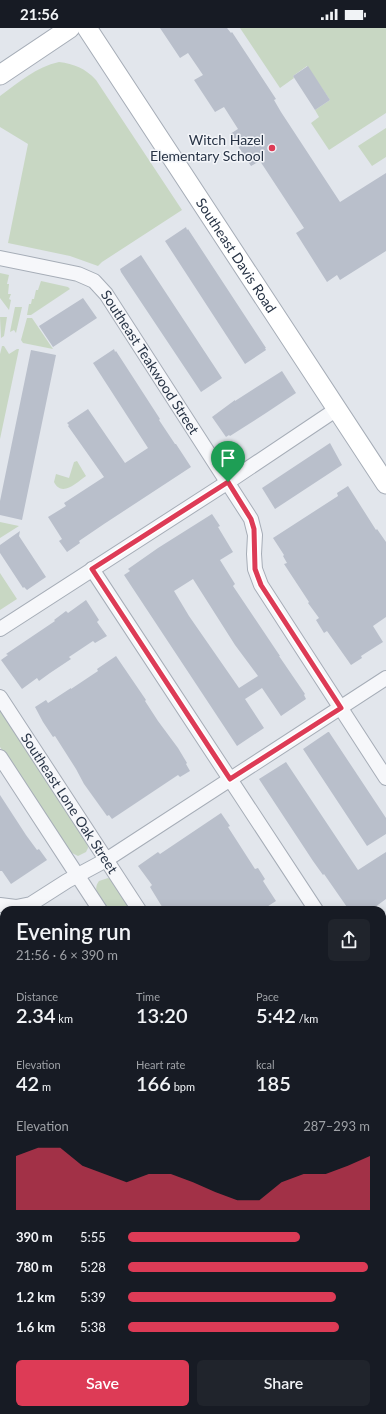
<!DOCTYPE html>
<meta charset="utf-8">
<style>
:root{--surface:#171b24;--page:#20242c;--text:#f1f3f6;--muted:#9ea1a6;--accent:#dd3b56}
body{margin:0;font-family:Lato,sans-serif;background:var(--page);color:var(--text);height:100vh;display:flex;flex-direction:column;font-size:15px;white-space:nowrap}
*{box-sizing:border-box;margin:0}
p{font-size:13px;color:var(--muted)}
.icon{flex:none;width:22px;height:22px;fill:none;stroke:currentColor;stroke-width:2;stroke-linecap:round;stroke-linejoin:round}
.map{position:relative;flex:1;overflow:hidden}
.panel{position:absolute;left:0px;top:878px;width:386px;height:508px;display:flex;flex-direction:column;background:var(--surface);border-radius:12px 12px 0 0;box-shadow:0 2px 10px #0003}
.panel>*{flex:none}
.pin{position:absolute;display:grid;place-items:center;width:34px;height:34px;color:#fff;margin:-41px -17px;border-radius:50% 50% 50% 0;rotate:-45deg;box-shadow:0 0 4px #0007}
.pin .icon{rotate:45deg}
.round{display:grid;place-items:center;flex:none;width:42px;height:42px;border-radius:6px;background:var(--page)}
.overview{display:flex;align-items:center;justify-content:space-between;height:68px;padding:0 16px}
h1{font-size:22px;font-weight:600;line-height:30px}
.stats{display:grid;grid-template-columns:repeat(3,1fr);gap:6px;height:68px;padding:4px 16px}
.stats div{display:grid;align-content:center}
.stats b{font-size:20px;font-weight:600}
.stats small{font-size:11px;font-weight:400}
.stats p{font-size:11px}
.chart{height:112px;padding:8px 16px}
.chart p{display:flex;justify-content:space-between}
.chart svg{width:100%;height:72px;margin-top:4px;fill:var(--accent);opacity:.7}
.action{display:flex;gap:8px;margin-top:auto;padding:8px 16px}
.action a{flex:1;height:46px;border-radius:6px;background:var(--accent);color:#fff;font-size:16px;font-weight:600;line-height:46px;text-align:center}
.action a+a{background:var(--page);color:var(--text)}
ul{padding:0 16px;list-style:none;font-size:13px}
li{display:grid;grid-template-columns:64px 48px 1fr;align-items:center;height:30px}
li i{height:10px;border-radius:5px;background:var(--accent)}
.status{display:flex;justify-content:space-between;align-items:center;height:28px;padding:0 20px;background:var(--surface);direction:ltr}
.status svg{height:11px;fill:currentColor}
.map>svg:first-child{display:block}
</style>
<div class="status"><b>21:56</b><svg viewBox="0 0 49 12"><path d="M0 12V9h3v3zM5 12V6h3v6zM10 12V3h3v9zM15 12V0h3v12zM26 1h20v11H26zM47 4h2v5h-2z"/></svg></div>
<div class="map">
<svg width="386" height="1386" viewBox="0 0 386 1386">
<rect width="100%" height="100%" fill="#e2e6ec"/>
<path fill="#c8d7c3" d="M240,0H386V85L329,122L311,95L319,89L315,82L330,72L307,38L293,48L294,50L280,60Z
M59,34C74,36 85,40 96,52L182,182L102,234L98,238L70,228L8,215L28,116L0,99V68C19,54 36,39 59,34Z
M386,100V129L372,138L358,118Z
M0,245L9,247L7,256H9L8,266H11L9,271L11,272L9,282L0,270Z
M41,253L68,259L70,261L31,287H27L29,276H31L32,271H34L36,262H38Z
M15,279H22L16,305L14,302L10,304Z
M0,289H7L4,308L1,310Z
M27,290H32L53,321L23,315L21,312Z
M2,318H4L9,326L17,321H19L0,411V326Z
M77,433L86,448C77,454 62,470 54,454L56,446L69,450L74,434Z
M0,494L19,498L0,510Z
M0,545L17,571L0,582Z
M0,680L87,812L88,820L86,824L78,828L70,824L0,719Z
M108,850L111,851L133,882H108C102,874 91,863 99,853Z
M386,918V961L383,963L382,921Z
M0,991L4,992V1108H0Z
M386,1106V1316H382V1109Z"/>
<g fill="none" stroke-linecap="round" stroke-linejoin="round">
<path stroke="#9ab5d0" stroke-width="4" d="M0,1052L4,1054
M382,1206H386"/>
</g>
<path fill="#b9bfcb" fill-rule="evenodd" d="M160,0H227L231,5L232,4L276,71L274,72L281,84L340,174L386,145V223L340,252L337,247L327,254L296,205L304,200L260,133L251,138L230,106L238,101L224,79L215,84L194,52L203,47L188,25L180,30Z
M308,38L330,72L315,82L293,48Z
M186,199L187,202L188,201L266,320H265L266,322L245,336L165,213Z
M141,227L222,350L201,364L121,244L120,241Z
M83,270L97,290L53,319L39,298Z
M114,321L115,324L116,323L160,391L159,392L175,416H176L191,439L104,496L79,513L80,515L67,524L59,513L62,511L48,489L66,478L64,475L104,449L68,398L69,397L67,395L88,381L125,435L148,420L93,335Z
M31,322L56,327L22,492L0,487V473Z
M282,343L296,365L266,385L230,408L229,407L226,409L212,389L235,372V373Z
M330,415L342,437L275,481L262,460Z
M348,458L376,502L377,501L386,514V589L373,598L383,614L361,628L362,630L351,637L327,603L324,605L316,592L319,590L308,575L309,574L284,536L287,535L283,528L284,527L273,510L338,468L337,465Z
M212,486L220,498L218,499L233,524L220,532L235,556L233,558L280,628H279L305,666L304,667L306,671L281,688L262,660L245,671L264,700L237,718L124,547L130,543L128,541L158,520ZM193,551L235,617L258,648L239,660L189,588L174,563Z
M20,503L19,508L46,549L27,562L24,559L23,560L0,525V517Z
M86,572L99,592L97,594L107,608L95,615L93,613L69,629L71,631L50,645L39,653L37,650L22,661L1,632L8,627L6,626L55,593L54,592L66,583L68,585Z
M116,628L146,672L145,673L158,693L178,720L187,735L186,736L190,743L180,749L178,747L112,791L109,787L107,788L84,756L76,741L55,708L53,709L43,694L35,679L46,672L48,675L71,660V661L98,643L97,641Z
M328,704H329L386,790V806L367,818L303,721Z
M286,734L358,842L386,824V871L371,882H349L324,846L323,847L313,833L259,751Z
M0,767L26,807L37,822L39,821L47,832L11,856L2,843H0Z
M221,785L230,798L228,799L255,841L258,840L265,851L263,853L276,873L262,882H164L150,859L152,857L138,838L158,824L160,826Z"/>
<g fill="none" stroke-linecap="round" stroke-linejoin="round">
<defs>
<g id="street">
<path id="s1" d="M0,230L78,246L94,253L106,266L251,491L255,507L254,526L255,541L261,557L386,750"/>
<path d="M92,541L316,882"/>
<path d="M0,601L228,454L337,381"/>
<path id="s2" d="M0,669L139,882"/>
<path d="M0,729L100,882"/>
<path d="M0,877L16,879L31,876L67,853L106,832L386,650"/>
<path d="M382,912L386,909"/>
<path d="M0,968L4,969"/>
<path d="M382,987L386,993"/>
<path d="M382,1034L386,1032"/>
<path d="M0,1177L4,1186"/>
<path d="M139,1382L142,1386"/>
<path d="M200,1386L206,1382"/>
</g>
<g id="secondary">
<path id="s3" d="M87,0L386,456"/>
<path d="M0,47L70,0"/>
</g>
</defs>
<use href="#street" stroke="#a6adb7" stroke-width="16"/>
<use href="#secondary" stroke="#a6adb7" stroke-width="21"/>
<use href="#street" stroke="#f6f7fa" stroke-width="14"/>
<use href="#secondary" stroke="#fff" stroke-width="19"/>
</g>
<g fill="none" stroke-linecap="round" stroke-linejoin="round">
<defs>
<path id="route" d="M228,454L251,491L254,501L255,541L261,557L341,680L230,751L92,541Z"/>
</defs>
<use href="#route" stroke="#fff" stroke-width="8"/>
<use href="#route" stroke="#dd3b56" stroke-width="5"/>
</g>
<circle fill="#dd3b56" stroke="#f3f5f9" stroke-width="1.5" cx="272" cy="120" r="4"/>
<g text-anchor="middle" stroke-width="3" stroke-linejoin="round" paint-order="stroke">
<g font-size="14" fill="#283446" stroke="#f3f5f9" text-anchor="end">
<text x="264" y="117">Witch Hazel<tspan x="264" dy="16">Elementary School</tspan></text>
</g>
<g font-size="14" fill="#283446" stroke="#f3f5f9">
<text dy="5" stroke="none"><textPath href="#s3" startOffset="272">Southeast Davis Road</textPath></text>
<text dy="5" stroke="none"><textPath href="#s1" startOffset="196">Southeast Teakwood Street</textPath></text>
<text dy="5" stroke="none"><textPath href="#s2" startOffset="127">Southeast Lone Oak Street</textPath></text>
</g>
</g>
</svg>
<div class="pin" style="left:228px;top:454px;background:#1e9e55"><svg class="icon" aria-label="arrive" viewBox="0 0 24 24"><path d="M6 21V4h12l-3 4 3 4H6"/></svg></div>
<section class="panel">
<div class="overview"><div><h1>Evening run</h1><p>21:56 · 6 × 390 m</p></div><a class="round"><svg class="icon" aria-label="share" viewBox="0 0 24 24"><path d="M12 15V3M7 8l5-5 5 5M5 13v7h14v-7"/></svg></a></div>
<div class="stats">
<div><p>Distance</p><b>2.34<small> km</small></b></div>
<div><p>Time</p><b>13:20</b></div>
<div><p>Pace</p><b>5:42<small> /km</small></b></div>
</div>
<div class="stats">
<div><p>Elevation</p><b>42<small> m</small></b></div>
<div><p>Heart rate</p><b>166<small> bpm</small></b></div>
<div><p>kcal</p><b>185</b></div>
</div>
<div class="chart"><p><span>Elevation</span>287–293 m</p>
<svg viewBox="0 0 160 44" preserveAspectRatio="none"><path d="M0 44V11L10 6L20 6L30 17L40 22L50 27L60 22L70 22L80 27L90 33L100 38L110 38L120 27L130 22L140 22L150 17L160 11V44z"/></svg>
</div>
<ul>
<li><b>390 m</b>5:55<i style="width:71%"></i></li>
<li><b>780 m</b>5:28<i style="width:99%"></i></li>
<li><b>1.2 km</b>5:39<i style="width:86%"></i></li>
<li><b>1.6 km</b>5:38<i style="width:87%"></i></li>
</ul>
<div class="action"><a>Save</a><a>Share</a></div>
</section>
</div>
